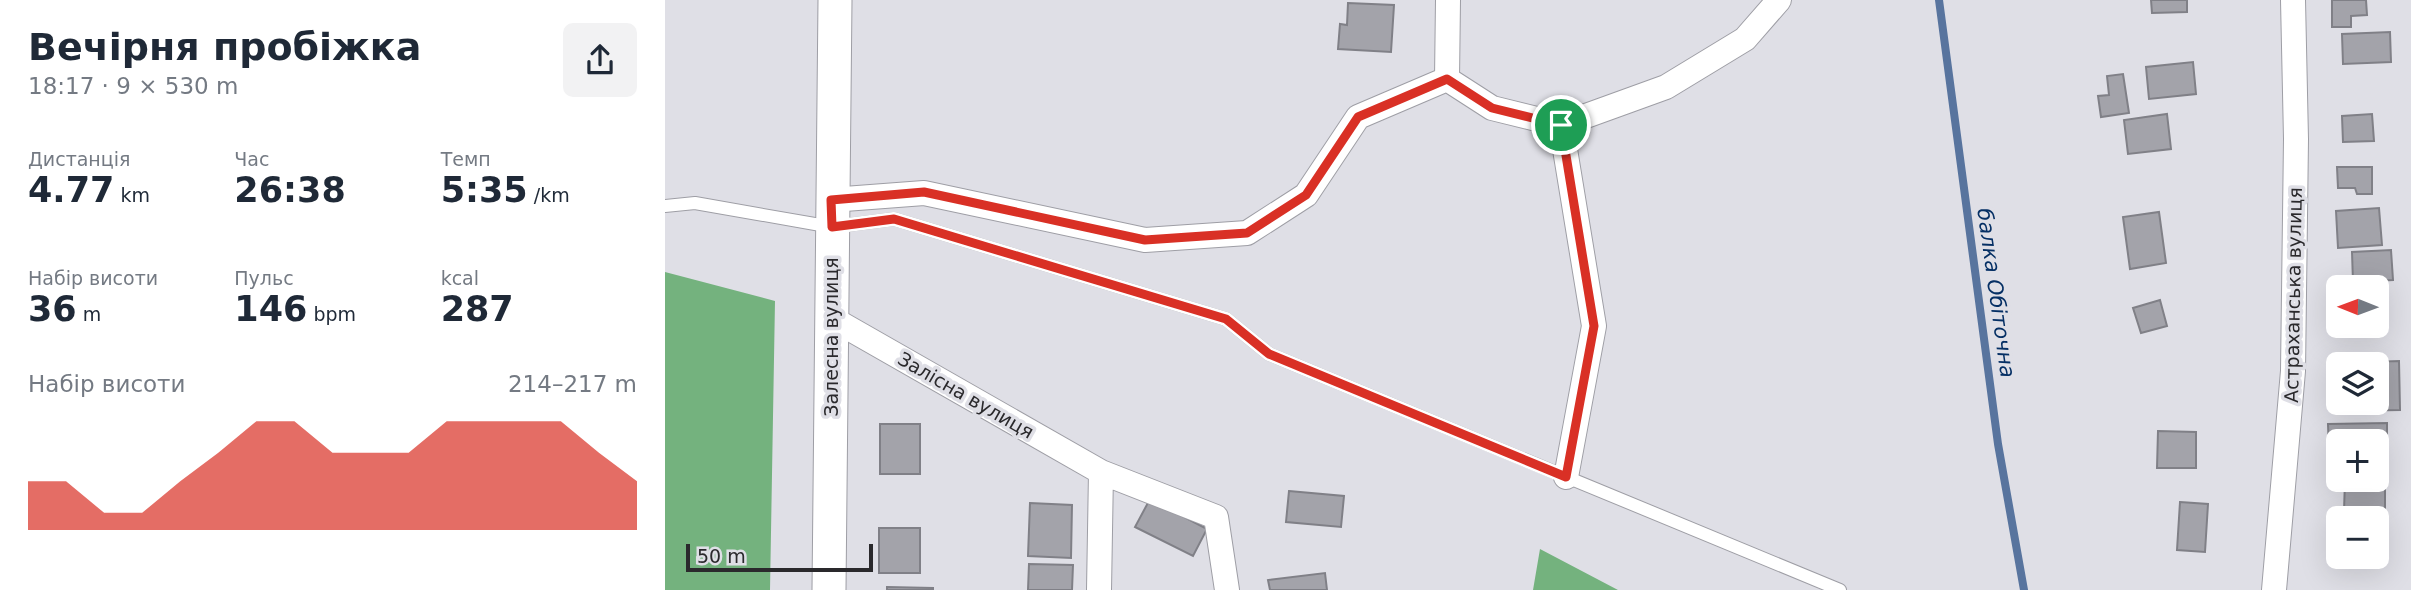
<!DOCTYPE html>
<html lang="uk">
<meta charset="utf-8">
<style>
:root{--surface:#fff;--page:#f2f2f3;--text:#1f2937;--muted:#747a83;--accent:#d93025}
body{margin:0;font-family:"DejaVu Sans",sans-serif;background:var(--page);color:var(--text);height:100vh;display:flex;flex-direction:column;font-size:26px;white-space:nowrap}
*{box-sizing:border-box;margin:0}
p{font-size:23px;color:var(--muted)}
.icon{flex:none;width:38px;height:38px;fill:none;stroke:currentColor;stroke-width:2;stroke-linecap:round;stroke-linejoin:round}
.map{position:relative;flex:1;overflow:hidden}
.drawer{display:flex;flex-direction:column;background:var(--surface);width:665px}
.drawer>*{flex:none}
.needle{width:46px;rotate:271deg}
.controls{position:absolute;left:1661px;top:275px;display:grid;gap:14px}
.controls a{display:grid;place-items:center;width:63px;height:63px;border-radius:10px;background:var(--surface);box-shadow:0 7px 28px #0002;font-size:35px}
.scale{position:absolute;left:21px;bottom:18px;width:187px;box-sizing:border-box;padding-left:7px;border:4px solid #2a292c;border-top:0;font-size:19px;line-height:24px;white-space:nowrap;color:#2a292c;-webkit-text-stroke:5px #dfdfe6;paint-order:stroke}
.pin{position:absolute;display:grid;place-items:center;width:60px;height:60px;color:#fff;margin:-30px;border:4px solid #fff;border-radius:50%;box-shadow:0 2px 7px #0007}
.round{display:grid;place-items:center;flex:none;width:74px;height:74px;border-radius:10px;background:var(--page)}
.summary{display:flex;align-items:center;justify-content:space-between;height:119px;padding:0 28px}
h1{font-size:38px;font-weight:700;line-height:52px}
.figures{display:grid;grid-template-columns:repeat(3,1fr);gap:10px;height:119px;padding:7px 28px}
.figures div{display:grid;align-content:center}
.figures b{font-size:35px;font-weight:700}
.figures small{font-size:19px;font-weight:400}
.figures p{font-size:19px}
.chart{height:196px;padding:14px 28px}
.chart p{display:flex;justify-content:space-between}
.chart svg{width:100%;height:126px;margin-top:7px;fill:var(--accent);opacity:.7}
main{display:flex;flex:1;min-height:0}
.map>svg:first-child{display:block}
</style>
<main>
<section class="drawer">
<div class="summary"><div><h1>Вечірня пробіжка</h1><p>18:17 · 9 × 530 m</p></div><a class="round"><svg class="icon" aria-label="share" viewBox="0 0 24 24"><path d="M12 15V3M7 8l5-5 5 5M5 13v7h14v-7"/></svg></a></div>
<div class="figures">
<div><p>Дистанція</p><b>4.77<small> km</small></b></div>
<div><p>Час</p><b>26:38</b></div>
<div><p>Темп</p><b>5:35<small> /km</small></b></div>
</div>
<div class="figures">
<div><p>Набір висоти</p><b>36<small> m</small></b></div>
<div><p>Пульс</p><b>146<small> bpm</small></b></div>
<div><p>kcal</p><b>287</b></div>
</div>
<div class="chart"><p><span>Набір висоти</span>214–217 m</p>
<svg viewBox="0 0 160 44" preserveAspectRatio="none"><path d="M0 44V27L10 27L20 38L30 38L40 27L50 17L60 6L70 6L80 17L90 17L100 17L110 6L120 6L130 6L140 6L150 17L160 27V44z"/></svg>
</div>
</section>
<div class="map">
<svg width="1746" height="590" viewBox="0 0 1746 590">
<rect width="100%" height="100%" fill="#dfdfe6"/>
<path fill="#74b27e" d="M0,272L110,301L105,590H0Z
M875,549L953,590H868Z"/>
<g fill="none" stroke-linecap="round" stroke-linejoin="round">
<path stroke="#58749e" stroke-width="8" d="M1274,0L1333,444L1359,590"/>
</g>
<path fill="#a3a3aa" stroke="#808087" stroke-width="2" d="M1486,0H1522V12L1487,13Z
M1667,0H1701L1702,15L1686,16V27H1667Z
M683,3L729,5L726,52L673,49L675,24L682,25Z
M1725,32L1726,62L1678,64L1677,34Z
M1528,62L1531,94L1484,99L1481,67Z
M1458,74L1464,113L1436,117L1433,96L1444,95L1442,76Z
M1502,114L1506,149L1463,154L1459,120Z
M1707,114L1709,141L1678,142L1677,116Z
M1672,167H1707V194H1692L1690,188H1673Z
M1714,208L1717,245L1673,248L1671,211Z
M1494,212L1501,263L1465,269L1458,217Z
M1726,250L1728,280L1688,282L1687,252Z
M1674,287H1718V314H1712V287Z
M1495,300L1502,326L1476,333L1468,308Z
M1734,361L1735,410L1677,411L1676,402H1712V364L1675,363Z
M1722,423V447H1712V441H1673V455H1664L1663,424Z
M215,424H255V474H215Z
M1493,431L1531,432V468H1492Z
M1712,469H1720V511H1679L1680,480H1712Z
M624,491L679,496L676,527L621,522Z
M485,499L542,529L528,556L470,527Z
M1515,502L1543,504L1540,552L1512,550Z
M365,503L407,505L406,558L363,556Z
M214,528H255V573H214Z
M364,564L408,565L407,590H363Z
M660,573L662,590H605L603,580Z
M222,587L268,588V590H222Z"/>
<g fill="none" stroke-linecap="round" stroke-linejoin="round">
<defs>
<path id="lane" d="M0,206L30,203L167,227L229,219L561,319L604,354L1175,590"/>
<path id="street" d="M782,79L783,0
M896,125L929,326L901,477
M166,200L259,193L480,240L582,233L641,195L693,117L782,79L827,108L896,125L1001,87L1080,39L1114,0
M166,318L436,472L551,517L562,590
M434,590L436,472
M1609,590L1628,371L1631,139L1628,0"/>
<path id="secondary" d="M164,590L170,0"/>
</defs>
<use href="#lane" stroke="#9e9ea5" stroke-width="14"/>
<use href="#street" stroke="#9e9ea5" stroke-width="26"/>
<use href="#secondary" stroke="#9e9ea5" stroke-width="35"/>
<use href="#lane" stroke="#fff" stroke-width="12"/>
<use href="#street" stroke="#fff" stroke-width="24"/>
<use href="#secondary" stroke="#fff" stroke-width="33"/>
</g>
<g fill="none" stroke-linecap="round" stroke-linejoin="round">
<defs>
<path id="route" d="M782,79L827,108L896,125L929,326L901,477L604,354L561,319L229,219L167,227L166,200L259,192L480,240L582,233L641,195L693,117Z"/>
</defs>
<use href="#route" stroke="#fff" stroke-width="14"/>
<use href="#route" stroke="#d93025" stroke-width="9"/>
</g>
<g text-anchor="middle" stroke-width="7" stroke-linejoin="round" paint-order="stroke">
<g font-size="19" fill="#2a292c" stroke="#dfdfe6">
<text transform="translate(1628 295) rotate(-89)" y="7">Астраханська вулиця</text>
<text transform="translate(166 337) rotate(-90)" y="7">Залесна вулиця</text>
<text transform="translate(301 395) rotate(30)" y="7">Залісна вулиця</text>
</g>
<g font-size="21" font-style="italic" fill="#052f64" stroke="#dfdfe6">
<text transform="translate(1331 293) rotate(82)" y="7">балка Обіточна</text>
</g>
</g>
</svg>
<div class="controls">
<a><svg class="needle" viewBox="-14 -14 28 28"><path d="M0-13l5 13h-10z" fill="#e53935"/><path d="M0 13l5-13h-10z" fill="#747a83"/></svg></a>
<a><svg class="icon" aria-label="layers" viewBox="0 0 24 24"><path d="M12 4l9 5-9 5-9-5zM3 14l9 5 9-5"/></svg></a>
<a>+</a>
<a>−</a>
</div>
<div class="scale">50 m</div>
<div class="pin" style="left:896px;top:125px;background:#1e9e55"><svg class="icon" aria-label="arrive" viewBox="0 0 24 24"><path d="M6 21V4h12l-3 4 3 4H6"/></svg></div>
</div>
</main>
